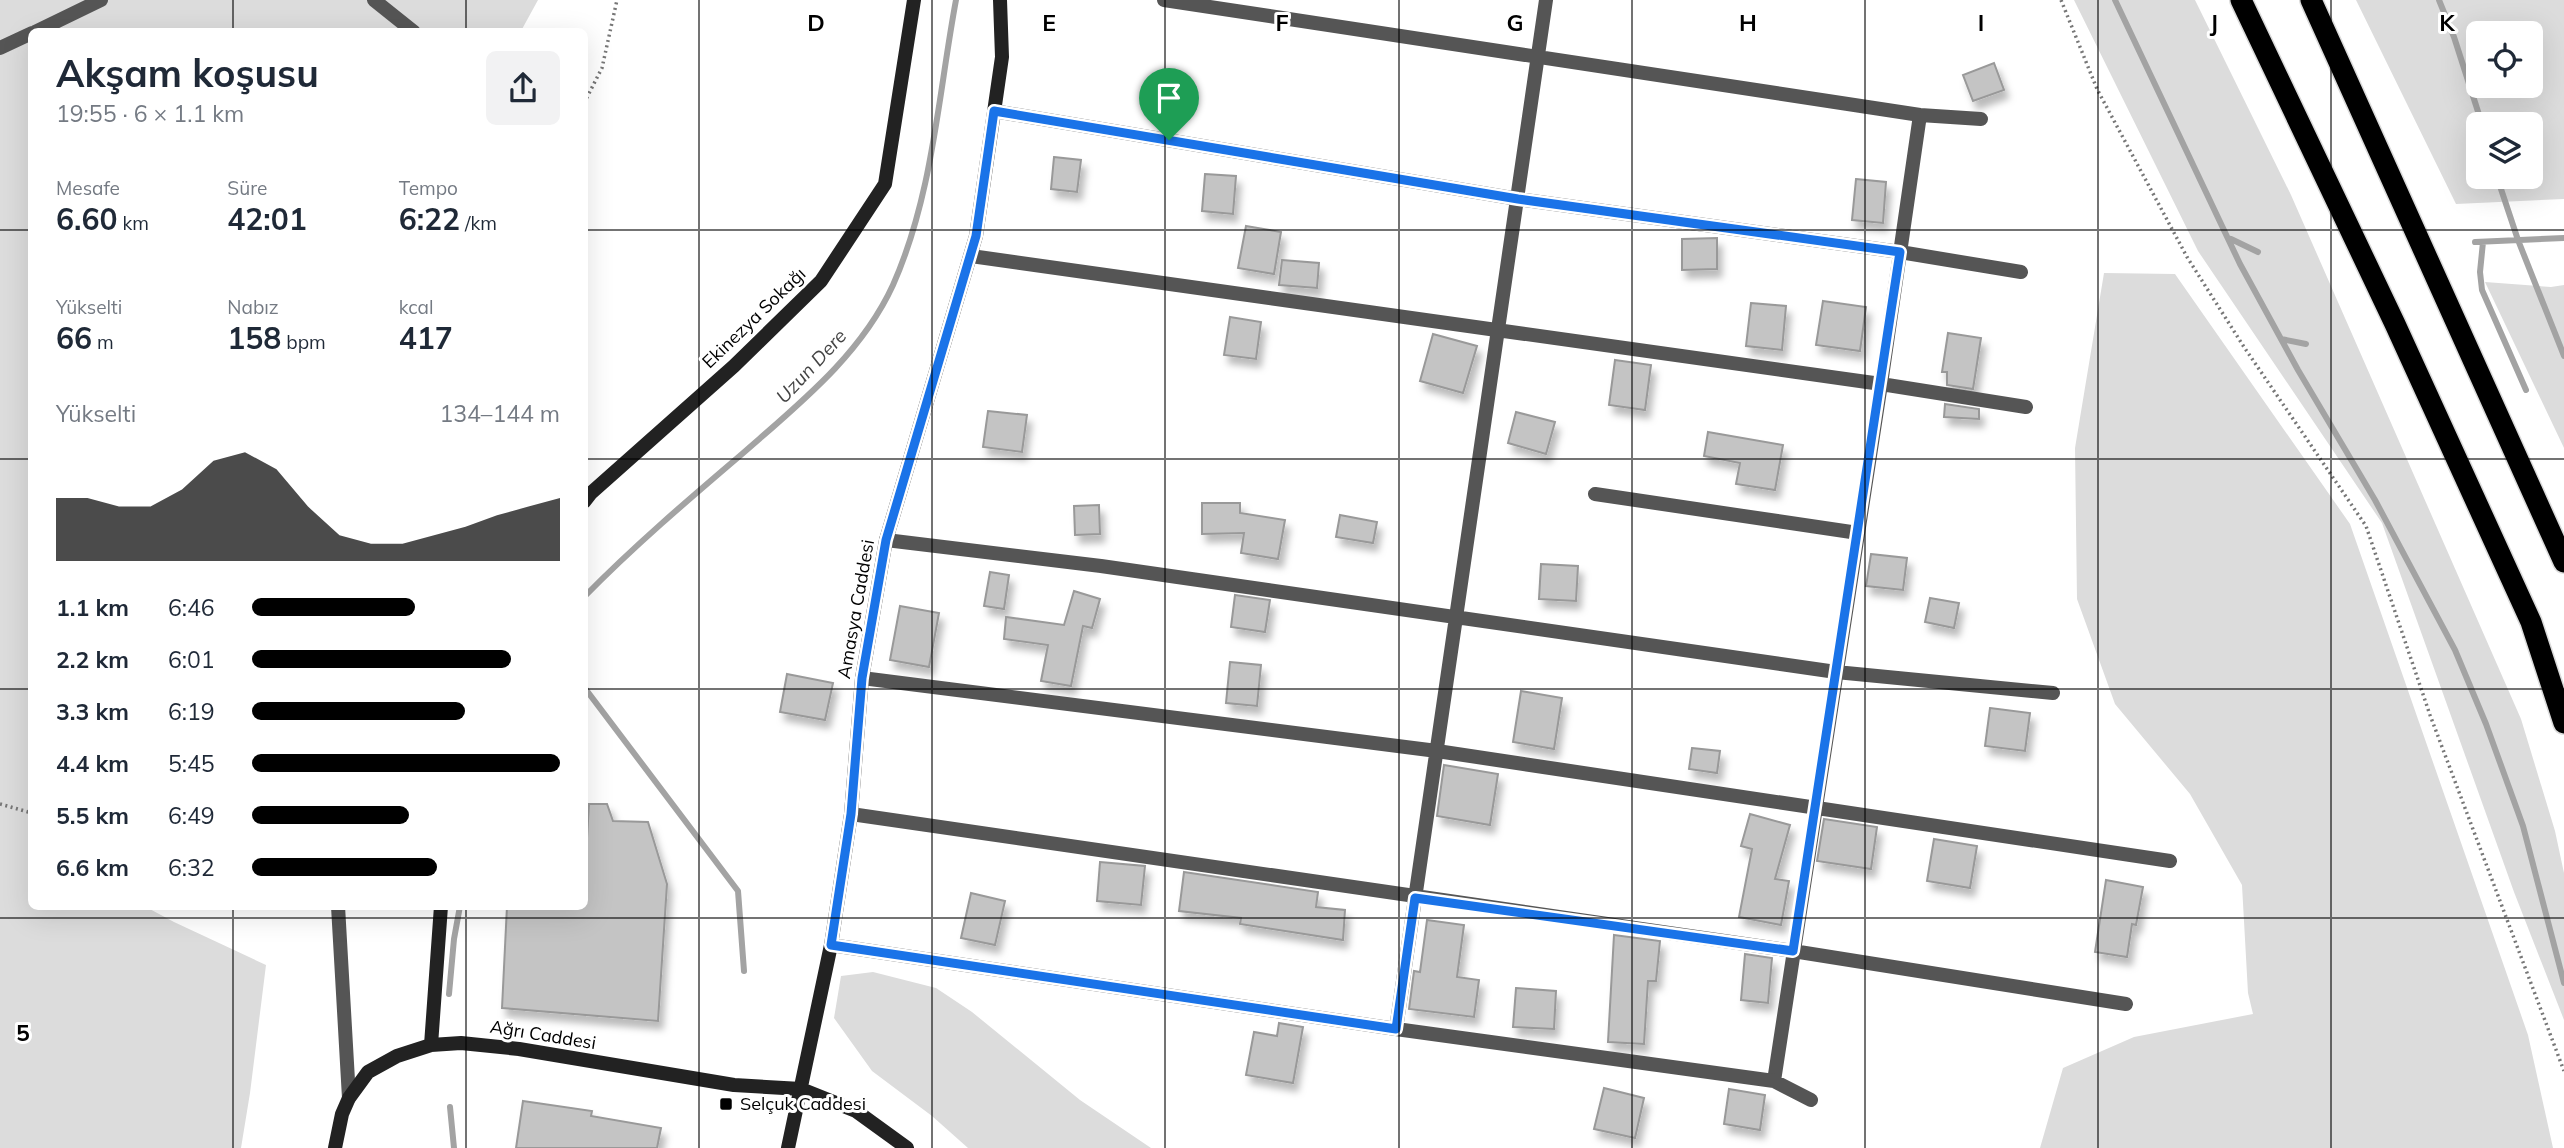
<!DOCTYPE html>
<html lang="tr">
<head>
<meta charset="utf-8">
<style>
  :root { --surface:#fff; --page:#f2f2f3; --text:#1f2937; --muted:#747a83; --accent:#000 }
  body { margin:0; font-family:Mulish,sans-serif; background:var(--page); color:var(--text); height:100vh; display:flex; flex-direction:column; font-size:26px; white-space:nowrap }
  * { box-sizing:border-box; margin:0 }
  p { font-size:23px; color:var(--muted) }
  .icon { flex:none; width:38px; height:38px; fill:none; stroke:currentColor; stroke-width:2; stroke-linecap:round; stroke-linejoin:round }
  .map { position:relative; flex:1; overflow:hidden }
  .panel { position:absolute; left:28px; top:28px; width:560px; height:882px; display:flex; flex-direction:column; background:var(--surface); border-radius:10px; box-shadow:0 7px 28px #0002 }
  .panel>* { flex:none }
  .buttons { position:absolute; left:2466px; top:21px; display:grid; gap:14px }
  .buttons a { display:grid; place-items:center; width:77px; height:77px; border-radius:10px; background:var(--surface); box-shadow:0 7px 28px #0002; font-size:35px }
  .pin { position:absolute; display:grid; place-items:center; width:60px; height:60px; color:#fff; margin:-72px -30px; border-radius:50% 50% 50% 0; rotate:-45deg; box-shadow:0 0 7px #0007 }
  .pin .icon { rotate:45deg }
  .round { display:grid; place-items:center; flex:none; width:74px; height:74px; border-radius:10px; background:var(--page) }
  .head { display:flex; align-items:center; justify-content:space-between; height:119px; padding:0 28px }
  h1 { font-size:38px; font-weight:700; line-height:52px }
  .stats { display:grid; grid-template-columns:repeat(3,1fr); gap:10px; height:119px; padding:7px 28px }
  .stats div { display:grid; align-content:center }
  .stats b { font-size:30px; font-weight:700 }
  .stats small { font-size:19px; font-weight:400 }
  .stats p { font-size:19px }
  .chart { height:196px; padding:14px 28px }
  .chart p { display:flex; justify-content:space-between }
  .chart svg { width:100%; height:126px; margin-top:7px; fill:var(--accent); opacity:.7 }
  ul { padding:0 28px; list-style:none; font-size:23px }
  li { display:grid; grid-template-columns:112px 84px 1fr; align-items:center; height:52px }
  li i { height:18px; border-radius:9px; background:var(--accent) }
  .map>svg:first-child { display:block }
</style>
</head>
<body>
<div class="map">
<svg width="2564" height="1148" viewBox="0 0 2564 1148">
  <defs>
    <filter id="shadow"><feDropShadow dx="4.5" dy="8" stdDeviation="3.5" flood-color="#0004"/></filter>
  </defs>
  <rect width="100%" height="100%" fill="#fff"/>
  <path fill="#dcdcdc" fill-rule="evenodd" d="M0,0h538l-17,31 -489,1v874l114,1 28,15 92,43 -16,128 -9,55h-241z
    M2074,0h121l96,195 230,524 34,112 9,42v147l-50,-128 -132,-369 -184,-272z
    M2356,0h208v199l-108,5zM2478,33h52v53h-52zM2530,124v53h-52v-53z
    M2104,273l71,1 175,250 178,511 25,113h-513l23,-80 71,-31 119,-23 -5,-21 -6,-108 -52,-91 -75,-90 -38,-105 -2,-151z
    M2485,282l66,5 13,-2v163z
    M873,972l63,16 36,24 108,88 71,48h-183l-36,-32 -60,-45 -38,-53 7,-42z"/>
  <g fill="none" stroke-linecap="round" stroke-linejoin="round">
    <path stroke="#a3a3a3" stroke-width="6" d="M2115,0l125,264 58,106 77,130 80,150 31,74 37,102 41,157
      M2439,0l15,37 28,87
      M2497,177l21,63 46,116
      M2231,239l27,13
      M2475,242l89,-4
      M2483,242l-3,30 2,18 44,100
      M2281,339l25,5
      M584,597c50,-51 104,-97 158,-143 57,-50 119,-99 151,-169 40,-90 45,-189 63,-285
      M584,687l154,204 6,80
      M449,994l5,-55 6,-33
      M450,1107l4,41"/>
  </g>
  <path fill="#c4c4c4" stroke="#999" stroke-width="2" filter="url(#shadow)" d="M1994,63l10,27 -31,11 -10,-26z
    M1054,157l27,3 -4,32 -26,-3z
    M1205,174l31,2 -3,38 -31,-3z
    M1856,179l30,3 -3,41 -31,-3z
    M1246,226l35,6 -7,42 -36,-6z
    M1717,238v31l-35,1v-31z
    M1282,260l37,3 -2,25 -38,-3z
    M1823,301l43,6 -6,44 -44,-6z
    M1751,303l35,3 -4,44 -36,-4z
    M1230,317l31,5 -5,37 -32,-4z
    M1948,333l33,5 -8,51 -26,-4v-13h-5z
    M1433,334l44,12 -14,47 -43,-12z
    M1615,360l36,5 -6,45 -36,-5z
    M1945,404l34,5v10l-35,-2z
    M988,411l39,4 -5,37 -39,-5z
    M1516,412l39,10 -9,32 -38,-11z
    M1708,432l75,13 -8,45 -39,-6 4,-21 -36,-7z
    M1202,503h38v10l45,7 -7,39 -37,-6 3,-20 -42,1z
    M1099,505l1,29 -25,1 -1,-29z
    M1340,515l37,7 -4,21 -37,-6z
    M1871,554l36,4 -4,32 -37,-4z
    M1541,564l37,2 -2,35 -37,-2z
    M990,572l19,3 -5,34 -20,-3z
    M1074,591l26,8 -8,29 -9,-2 -12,60 -30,-5 7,-36 -44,-6 2,-22 58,8z
    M1235,595l35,5 -5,32 -34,-5z
    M1930,598l29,5 -5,25 -29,-6z
    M900,606l39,7 -10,54 -39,-7z
    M1230,662l31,3 -4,41 -31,-3z
    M787,674l46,9 -8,37 -45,-8z
    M1521,691l41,7 -8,51 -41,-7z
    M1990,708l40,5 -5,38 -40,-5z
    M1692,748l28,3 -3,22 -28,-4z
    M1444,765l54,9 -8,51 -53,-9z
    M589,804h18l6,17 35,1 19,62 -9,137 -156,-13 5,-102h77v-68h3z
    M1750,814l40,11 -15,54 14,2 -8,44 -42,-8 13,-68 -11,-3z
    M1824,819l53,8 -6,42 -54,-8z
    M1934,839l43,7 -7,42 -43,-7z
    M1100,862l45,4 -4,39 -44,-4z
    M1184,872l134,20 -2,15 29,3 -2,30 -103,-16 1,-6 -62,-7z
    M2106,880l37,7 -7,38 -4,-1 -5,33 -32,-5z
    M971,893l34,8 -10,44 -34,-7z
    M1427,920l37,5 -7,52 22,3 -5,37 -65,-8 5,-38 6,1z
    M1614,935l46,6 -4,40h-8l-4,63 -36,-2z
    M1745,954l27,4 -4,45 -27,-3z
    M1516,988l40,3 -2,38 -41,-2z
    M1279,1023l24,4 -10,56 -47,-8 8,-43 23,4z
    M1604,1088l40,10 -9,40 -41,-9z
    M1729,1089l36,6 -5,35 -36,-6z
    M523,1101l69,10 -1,5 70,12 -4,20h-141z"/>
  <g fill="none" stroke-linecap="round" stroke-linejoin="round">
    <g stroke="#dbdbdb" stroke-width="24">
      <path id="highway" d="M2241,0l154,324 136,298 33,101
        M2311,0l253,562"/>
    </g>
    <path stroke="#777" stroke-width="3.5" stroke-dasharray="2 3.5" stroke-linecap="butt" d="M2061,0l36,89 90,168 57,90 122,179 64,189 134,356
      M584,103l18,-35 15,-68
      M0,804l32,9"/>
    <path stroke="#555" stroke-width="14" d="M374,0l40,32
      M1164,0l756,115 61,4
      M35,32l66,-32
      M0,48l32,-15
      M994,111l524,88 382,53 121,20
      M971,256l910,128 145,23
      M1595,494l263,39
      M886,540l215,26 735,106 217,21
      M862,678l575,73 733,110
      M851,814l942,137 333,53
      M338,906l11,192
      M831,945l565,84 378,52 37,19
      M1396,1029l150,-1029
      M1774,1081l107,-697 39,-269"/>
    <path stroke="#222" stroke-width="14" d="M584,502l7,-9 143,-127 87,-85 64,-97 29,-184
      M431,1045l10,-139
      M335,1148l7,-34 7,-16 19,-26 29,-16 34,-11 30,-2 58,6 215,36 67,4 55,22 51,37
      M788,1148l43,-203 20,-131 11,-136 24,-138 90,-304 26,-179 -2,-57"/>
    <use href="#highway" stroke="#000" stroke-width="21"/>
  </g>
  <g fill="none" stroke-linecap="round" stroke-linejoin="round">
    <g stroke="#fff" stroke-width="14">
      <path id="route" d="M994,111l524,88 382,53 -107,699 -378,-53 -19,131 -565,-84 20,-131 11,-136 24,-138 90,-304z"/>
    </g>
    <use href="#route" stroke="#1a73e8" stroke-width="9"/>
  </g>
  <path fill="none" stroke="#000" stroke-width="2" stroke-opacity="0.55" d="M233,0v32M466,0v32M699,0v1148M932,0v1148M1165,0v1148M1399,0v1148M1632,0v1148M1865,0v1148M2098,0v1148M2331,0v1148M0,230h32M584,230h1980M0,459h32M584,459h1980M0,689h32M584,689h1980M233,906v242M466,906v242M0,918h2564"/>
  <rect fill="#000" stroke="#fff" stroke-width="2.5" x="719" y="1097" width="14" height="14" rx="3.5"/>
  <g text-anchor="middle" stroke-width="6" stroke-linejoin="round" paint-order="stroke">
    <g font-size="18" fill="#000" stroke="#fff">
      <text transform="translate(754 318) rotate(-44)" y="6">Ekinezya Sokağı</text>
      <text transform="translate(856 609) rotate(-80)" y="6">Amasya Caddesi</text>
      <text transform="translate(543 1035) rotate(9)" y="6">Ağrı Caddesi</text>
    </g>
    <g font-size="18" fill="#000" stroke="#fff" text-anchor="start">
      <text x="740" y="1110">Selçuk Caddesi</text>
    </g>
    <g font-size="19" font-style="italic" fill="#444" stroke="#fff">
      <text transform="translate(811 366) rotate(-47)" y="7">Uzun Dere</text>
    </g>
  </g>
  <g font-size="23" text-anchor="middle" font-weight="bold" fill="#000" stroke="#fff" stroke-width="6" stroke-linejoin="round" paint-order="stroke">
    <text x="816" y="31">D</text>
    <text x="1049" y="31">E</text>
    <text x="1282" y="31">F</text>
    <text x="1515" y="31">G</text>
    <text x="1748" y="31">H</text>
    <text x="1981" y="31">I</text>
    <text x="2214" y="31">J</text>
    <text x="2447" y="31">K</text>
    <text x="23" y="1041">5</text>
  </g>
</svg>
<div class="buttons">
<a><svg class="icon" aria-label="locate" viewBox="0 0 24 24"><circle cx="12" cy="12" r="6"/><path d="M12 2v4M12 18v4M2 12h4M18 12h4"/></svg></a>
<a><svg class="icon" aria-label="layers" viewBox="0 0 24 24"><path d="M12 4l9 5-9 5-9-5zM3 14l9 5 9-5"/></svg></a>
</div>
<div class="pin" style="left:1169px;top:140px;background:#1e9e55"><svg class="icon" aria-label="arrive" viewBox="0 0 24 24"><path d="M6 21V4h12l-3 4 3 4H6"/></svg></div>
<section class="panel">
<div class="head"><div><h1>Akşam koşusu</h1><p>19:55 · 6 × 1.1 km</p></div><a class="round"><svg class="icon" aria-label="share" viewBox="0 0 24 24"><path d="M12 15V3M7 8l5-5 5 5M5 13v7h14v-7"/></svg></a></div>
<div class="stats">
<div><p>Mesafe</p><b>6.60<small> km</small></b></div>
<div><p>Süre</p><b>42:01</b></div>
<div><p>Tempo</p><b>6:22<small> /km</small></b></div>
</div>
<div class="stats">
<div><p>Yükselti</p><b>66<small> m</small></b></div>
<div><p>Nabız</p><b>158<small> bpm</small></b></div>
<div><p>kcal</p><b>417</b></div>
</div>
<div class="chart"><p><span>Yükselti</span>134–144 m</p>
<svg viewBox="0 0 160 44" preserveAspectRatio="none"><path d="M0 44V22L10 22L20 25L30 25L40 19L50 9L60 6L70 12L80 25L90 35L100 38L110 38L120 35L130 32L140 28L150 25L160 22V44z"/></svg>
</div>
<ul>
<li><b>1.1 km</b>6:46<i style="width:53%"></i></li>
<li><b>2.2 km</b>6:01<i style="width:84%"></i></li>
<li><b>3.3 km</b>6:19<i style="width:69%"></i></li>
<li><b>4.4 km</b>5:45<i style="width:100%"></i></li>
<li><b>5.5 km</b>6:49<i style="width:51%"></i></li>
<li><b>6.6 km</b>6:32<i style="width:60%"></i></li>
</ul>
</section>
</div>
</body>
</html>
